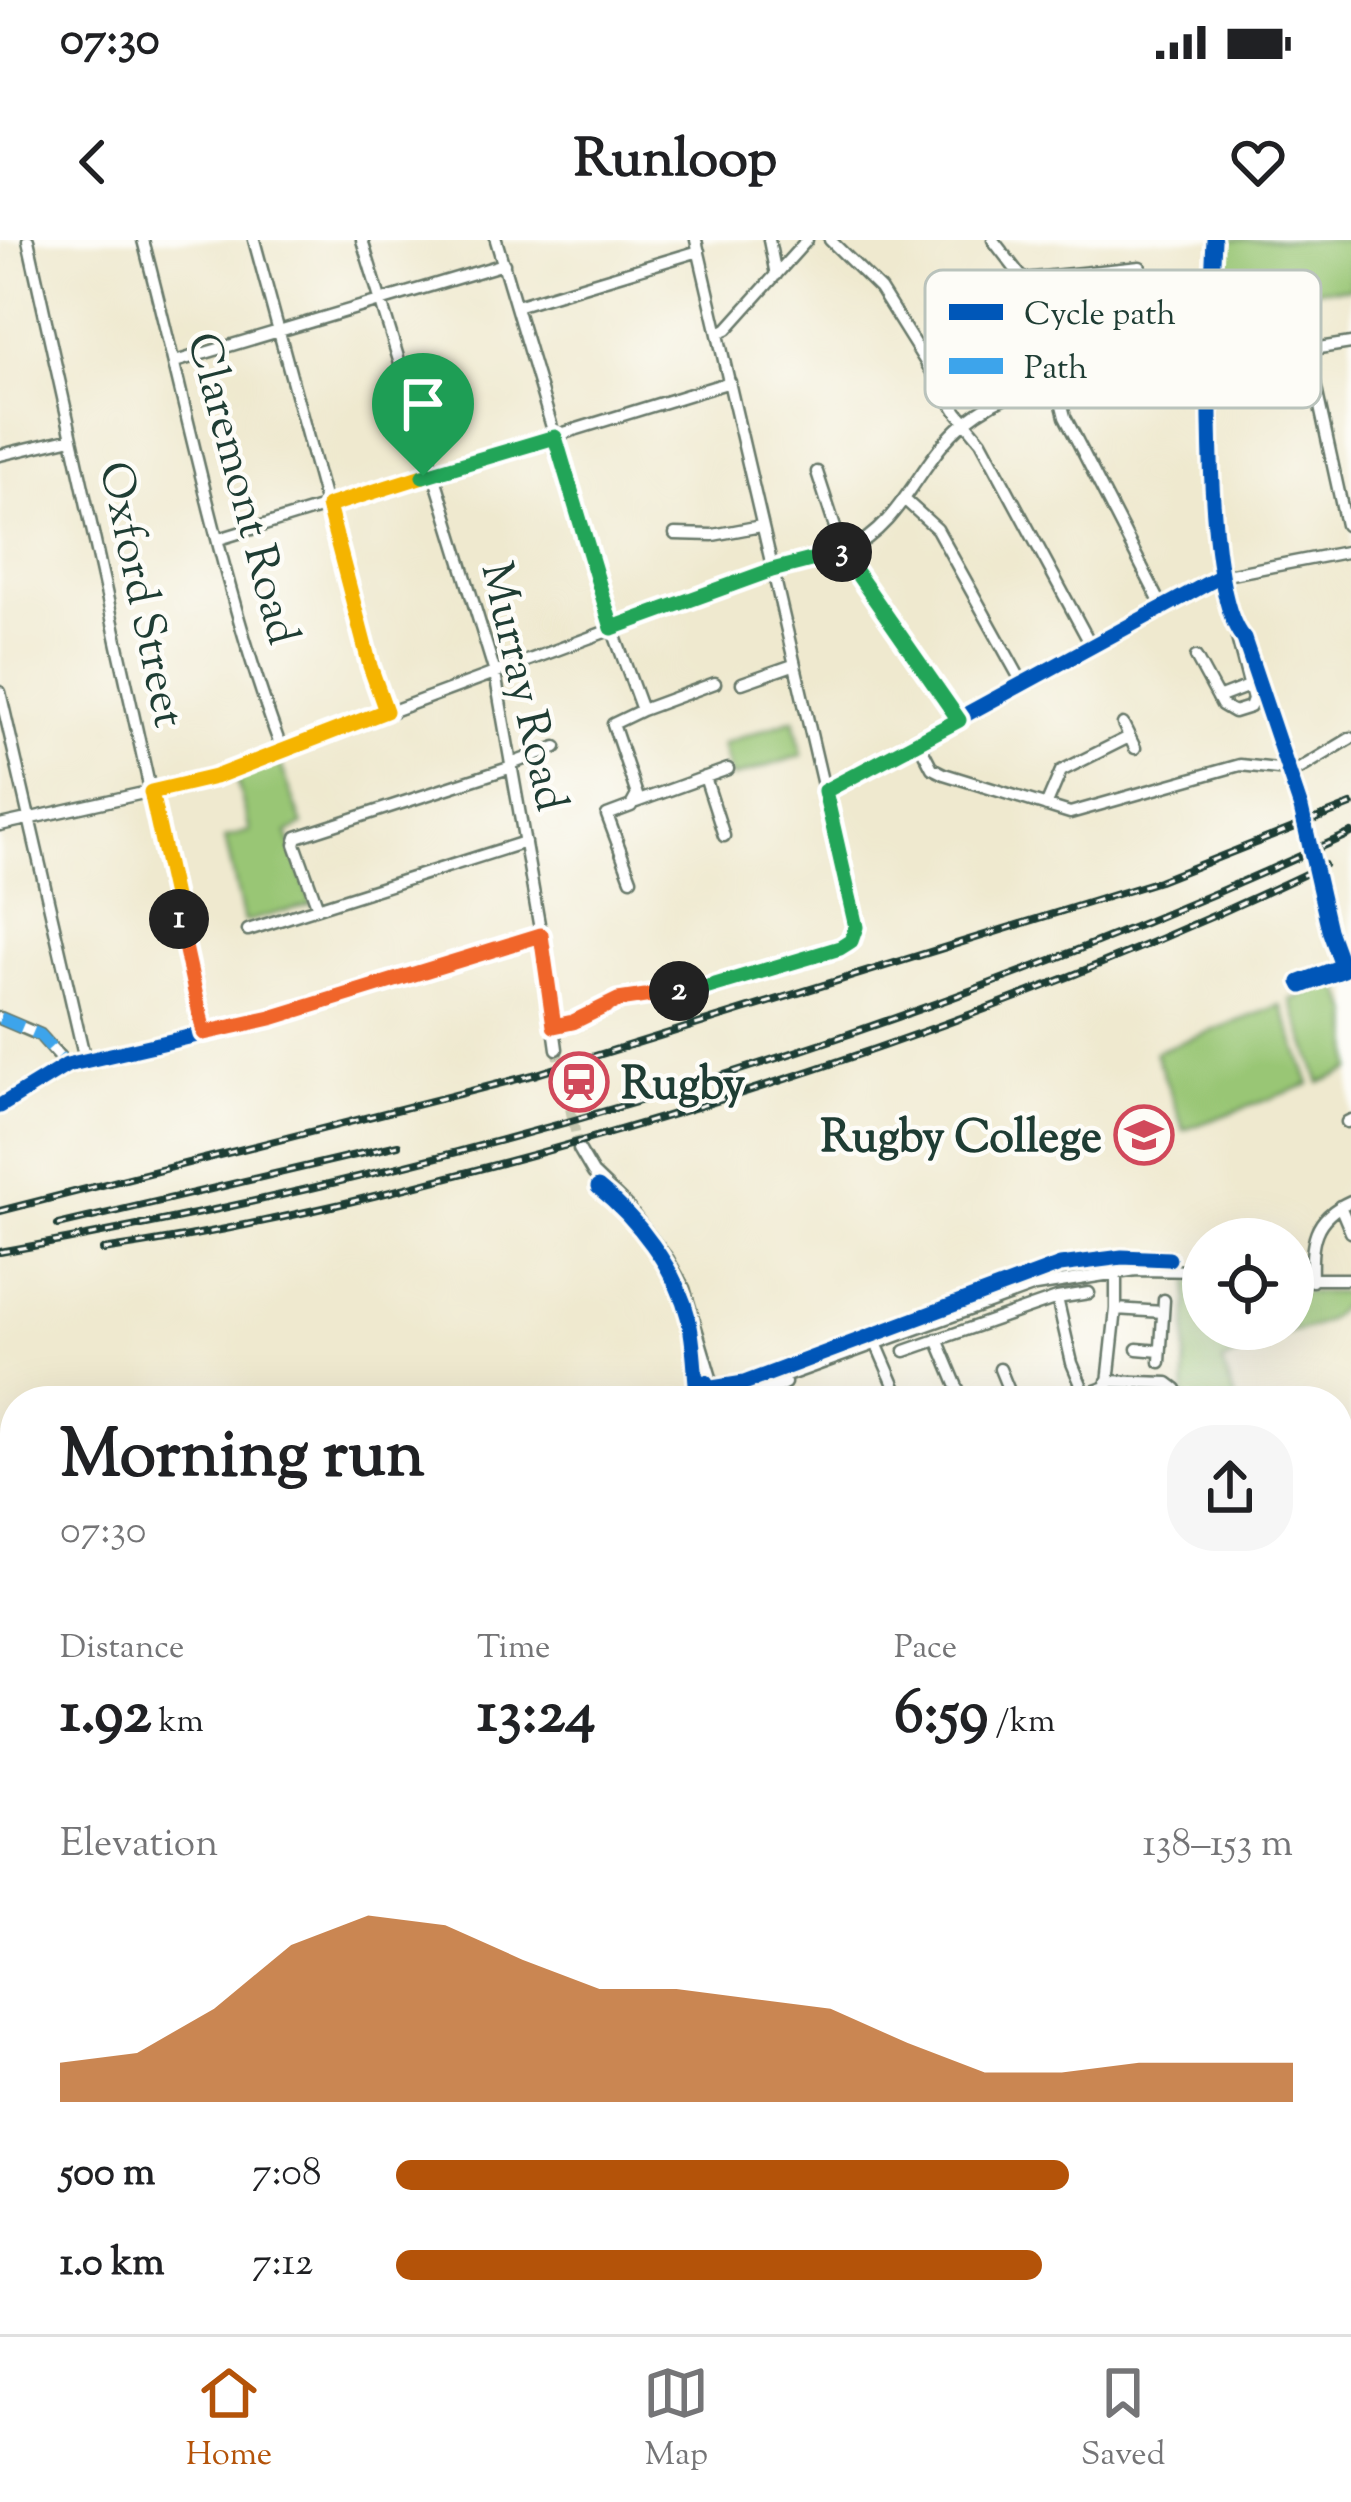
<!DOCTYPE html>
<html lang="en">
<head>
<meta charset="utf-8">
<style>
  :root { --surface:#fff; --page:#f6f6f6; --text:#202124; --muted:#757577; --line:#e0e0e0; --accent:#b45309 }
  body { margin:0; font-family:"Sorts Mill Goudy",serif; background:var(--page); color:var(--text); height:100vh; display:flex; flex-direction:column; font-size:45px; white-space:nowrap }
  * { box-sizing:border-box; margin:0 }
  p { font-size:39px; color:var(--muted) }
  .icon { flex:none; width:66px; height:66px; fill:none; stroke:currentColor; stroke-width:2; stroke-linecap:round; stroke-linejoin:round }
  .map { position:relative; flex:1; overflow:hidden }
  .side { position:absolute; left:0px; top:1146px; width:1353px; height:948px; display:flex; flex-direction:column; background:var(--surface); border-radius:48px 48px 0 0; box-shadow:0 12px 48px #0002 }
  .side>* { flex:none }
  .fabs { position:absolute; left:1182px; top:978px; display:grid; gap:24px }
  .fabs a { display:grid; place-items:center; width:132px; height:132px; border-radius:50%; background:var(--surface); box-shadow:0 12px 48px #0002; font-size:60px }
  .pin { position:absolute; display:grid; place-items:center; width:102px; height:102px; color:#fff; margin:-123px -51px; border-radius:50% 50% 50% 0; rotate:-45deg; box-shadow:0 0 12px #0007 }
  .pin .icon { rotate:45deg }
  .km { position:absolute; width:60px; height:60px; margin:-30px; border-radius:50%; background:#222; color:#fff; font-size:33px; line-height:60px; text-align:center }
  .round { display:grid; place-items:center; flex:none; width:126px; height:126px; border-radius:48px; background:var(--page) }
  .summary { display:flex; align-items:center; justify-content:space-between; height:204px; padding:0 60px }
  h1 { font-size:66px; font-weight:800; line-height:90px }
  .figures { display:grid; grid-template-columns:repeat(3,1fr); gap:18px; height:204px; padding:12px 60px }
  .figures div { display:grid; align-content:center }
  .figures b { font-size:60px; font-weight:800 }
  .figures small { font-size:33px; font-weight:400 }
  .figures p { font-size:33px }
  .chart { height:336px; padding:24px 60px }
  .chart p { display:flex; justify-content:space-between }
  .chart svg { width:100%; height:216px; margin-top:12px; fill:var(--accent); opacity:.7 }
  ul { padding:0 60px; list-style:none; font-size:39px }
  li { display:grid; grid-template-columns:192px 144px 1fr; align-items:center; height:90px }
  li i { height:30px; border-radius:15px; background:var(--accent) }
  .status { display:flex; justify-content:space-between; align-items:center; height:84px; padding:0 60px; background:var(--surface); direction:ltr }
  .status svg { height:33px; fill:currentColor }
  header { display:flex; justify-content:space-between; align-items:center; height:156px; padding:0 60px; background:var(--surface); font-size:54px; font-weight:800 }
  .dock { display:flex; justify-content:space-around; align-items:center; height:168px; border-top:3px solid var(--line); background:var(--surface); font-size:33px; color:var(--muted) }
  .dock a { display:grid; justify-items:center; gap:6px }
  .dock .selected { color:var(--accent) }
  .map>svg:first-child { display:block }
</style>
</head>
<body>
<div class="status"><b>07:30</b><svg viewBox="0 0 49 12"><path d="M0 12V9h3v3zM5 12V6h3v6zM10 12V3h3v9zM15 12V0h3v12zM26 1h20v11H26zM47 4h2v5h-2z"/></svg></div>
<header><svg class="icon" aria-label="back" viewBox="0 0 24 24"><path d="M15 5l-7 7 7 7"/></svg>Runloop<svg class="icon" aria-label="heart" viewBox="0 0 24 24"><path d="M12 20l-8-8c-3-5 5-10 8-4 3-6 11-1 8 4z"/></svg></header>
<div class="map">
<svg width="1351" height="2094" viewBox="0 0 1351 2094">
  <rect width="100%" height="100%" fill="#fdfcf7"/>
  <filter id="ink" filterUnits="userSpaceOnUse"><feTurbulence type="fractalNoise" baseFrequency=".00833" numOctaves="2"/><feDisplacementMap in="SourceGraphic" scale="24" xChannelSelector="R" yChannelSelector="G"/><feConvolveMatrix kernelMatrix="1 2 1 2 8 2 1 2 1" color-interpolation-filters="sRGB"/></filter>
  <filter id="wash" filterUnits="userSpaceOnUse"><feTurbulence type="fractalNoise" baseFrequency=".004" numOctaves="4" result="noise"/><feDisplacementMap in="SourceGraphic" scale="48" xChannelSelector="R" yChannelSelector="G"/><feGaussianBlur stdDeviation="2.7" result="paint"/><feColorMatrix in="noise" values="0 0 0 0 0 0 0 0 0 0 0 0 0 0 0 0 0 1.4 0 .05"/><feComposite in="paint" operator="in"/></filter>
  <g filter="url(#wash)">
    <rect width="100%" height="100%" fill="#efe9cf"/>
    <path fill="#99c674" stroke="#5c8254" stroke-width="3" d="M1228,0h123v48l-56,2 -17,-15 -19,4 -36,20z
      M794,479l8,36 -71,23 -9,-34z
      M279,520l24,65 -16,8 25,71 -68,18 -19,-84 25,-7 -14,-54z
      M1337,741l14,33v56l-31,13 -29,-83z
      M1281,765l29,79 -126,46 -29,-78z
      M1189,1042l14,1v46h90v-37l58,1c-27,41 -44,32 -83,48 -16,6 -31,14 -46,22l14,38h-52z
      M1346,1576l5,10v36l-13,5v-48z
      M1338,1968l13,1v121l-24,-11h11z
      M82,2079l26,4 11,-4h97l8,15h-160z
      M331,2079h320l-19,15h-298z"/>
    <path fill="#7aab66" stroke="#4c744d" stroke-width="3" d="M0,1788l15,4v41l-15,-6z
      M216,2079h115l3,15h-110z"/>
    <g fill="none" stroke-linecap="round" stroke-linejoin="round">
      <path stroke="#7babe6" stroke-width="16" d="M82,2079l27,4 10,-4
        M64,2094l18,-15"/>
    </g>
  </g>
  <g filter="url(#ink)">
    <g fill="none" stroke-linecap="round" stroke-linejoin="round">
      <path stroke="#c5c7b0" stroke-width="10" stroke-dasharray="10 5" stroke-linecap="butt" d="M557,809l22,100"/>
      <g stroke="#68796a" stroke-width="15">
        <path id="minor" d="M28,0l176,793
          M143,0c45,170 78,348 140,513
          M254,0l116,426 16,45
          M362,0l133,433 46,262 16,114
          M496,0l116,388 30,82 -29,14 24,71 -6,11 -24,9 24,64
          M769,0l7,35
          M830,0l50,49 77,123 24,29 111,206
          M993,0l30,39 16,34 26,104 98,191
          M1023,39l117,-12
          M516,66l183,-55
          M718,93l9,-4 80,-89
          M1308,112l38,173
          M175,122l329,-98
          M1210,125l141,-22
          M0,215l72,-17
          M817,232l26,80 116,168
          M905,260l32,29 86,155
          M675,294l38,1 48,-9
          M219,299l511,-157
          M1196,417l26,48 12,7 16,-5 3,-8 -32,-123 -5,-42 -6,-169 4,-125
          M742,443l51,-18
          M0,452l85,368
          M1218,458l31,-12
          M642,470l73,-27
          M1123,484l12,24
          M919,503l13,25 12,6 126,39 170,-48 56,6 55,-33
          M511,524l45,-17
          M705,537l19,59
          M825,551l396,-215 130,-25
          M636,562l92,-33
          M1046,566l15,-35 68,-34
          M0,585l215,-48 551,-205c26,-8 55,-10 80,-21 57,-26 73,-91 118,-128 68,-56 164,-55 246,-62
          M318,668l-23,-64 2,-7 215,-70
          M248,690l277,-88
          M0,778l40,17 27,30
          M554,786l19,-4 45,-22 32,-7 55,-5 135,-40 11,-7 5,-14 -160,-687
          M0,866l67,-41 204,-47 270,-83
          M1347,882l4,-2
          M579,909l14,24 34,33 41,53 16,29 30,100 -1,13
          M1340,966l11,26
          M1293,1039h58
          M1312,1041c-1,-38 0,-63 39,-80
          M1057,1058l32,-5
          M1116,1069l47,3
          M937,1099l26,62
          M876,1103l25,58
          M1137,1109l23,2
          M905,1111l152,-53 15,65 13,31
          M1160,1122l4,-62
          M1000,1129l9,22
          M1107,1141l61,2 8,6 2,12
          M703,1161l4,-31
          M717,1161l318,-115 101,-16 67,1
          M750,1161l35,-18
          M985,1161l24,-10 5,10
          M1067,1161l39,-14
          M1106,1161l10,-92v-37
          M1338,1571l13,-5
          M0,1577l15,-4
          M1338,1767l13,-5
          M1338,2049l13,4
          M823,2079l3,15
          M1315,2079l31,15
          M657,2094l21,-15
          M1022,2094l1,-15
          M1118,2094c18,-16 55,-7 77,0"/>
      </g>
      <use href="#minor" stroke="#fff" stroke-width="10"/>
      <g stroke="#1f3d34" stroke-width="8">
        <path id="rail" d="M0,971l537,-137 622,-193 192,-76
          M58,985l340,-80
          M103,1010c148,-21 292,-58 436,-97 269,-74 533,-167 785,-288
          M0,1012c467,-83 920,-220 1351,-419"/>
      </g>
      <use href="#rail" stroke="#fdfcf7" stroke-width="3" stroke-dasharray="9" stroke-linecap="butt"/>
      <path stroke="#3da4eb" stroke-width="12" stroke-dasharray="24 12" stroke-linecap="butt" d="M0,778l40,17 27,30"/>
      <g stroke="#fdfcf7" stroke-width="22">
        <path id="cycleway" d="M1214,0c-4,73 -15,351 30,399l57,169 28,122 13,36 -42,16 2,4 42,-16
          M554,786l19,-4 45,-22 32,-7 55,-5 142,-43 9,-18 -31,-136 396,-215
          M0,866l67,-41 204,-47 270,-83 11,81
          M598,947c38,30 78,82 90,130 7,27 6,57 10,84
          M697,1143l9,-1v7l38,-6 316,-118 62,-8 47,2"/>
      </g>
      <use href="#cycleway" stroke="#0057b8" stroke-width="15"/>
    </g>
  </g>
  <g fill="none" stroke-linecap="round" stroke-linejoin="round" filter="url(#ink)">
    <g stroke="#fff" stroke-width="24">
      <path id="split-1" d="M179,679l-28,-127 64,-15 171,-66 -16,-45 -42,-160 95,-30"/>
    </g>
    <g stroke="#fff" stroke-width="24">
      <path id="split-2" d="M179,679l25,114 67,-15 270,-83 13,91 19,-4 45,-22 61,-9"/>
    </g>
    <g stroke="#fff" stroke-width="24">
      <path id="split-3" d="M679,751l26,-3 135,-40 11,-7 5,-14 -31,-136 134,-71 -117,-168"/>
    </g>
    <g stroke="#fff" stroke-width="24">
      <path id="split-4" d="M423,236l132,-39 57,191 160,-58 70,-18"/>
    </g>
    <use href="#split-1" stroke="#f5b400" stroke-width="15"/>
    <use href="#split-2" stroke="#f0652b" stroke-width="15"/>
    <use href="#split-3" stroke="#22a559" stroke-width="15"/>
    <use href="#split-4" stroke="#22a559" stroke-width="15"/>
  </g>
  <defs>
    <g id="station-ring" transform="scale(3)"><circle r="9.5" fill="#fdfcf7" stroke="#d1495b" stroke-width="1.5"/><path d="M-3-6H3Q5-6 5-4V2Q5 4 3 4L4.5 6H3L1.5 4h-3L-3 6H-4.5L-3 4Q-5 4-5 2V-4Q-5-6-3-6ZM-3.5-4v3h7v-3ZM-3.5 1v1.5H-2V1ZM2 1v1.5H3.5V1Z" fill="#d1495b"/></g>
    <g id="university-ring" transform="scale(3)"><circle r="9.5" fill="#fdfcf7" stroke="#d1495b" stroke-width="1.5"/><path d="M0-5L7-2L0 1L-7-2ZM-4 1L0 2.5L4 1V4Q0 6-4 4Z" fill="#d1495b"/></g>
  </defs>
  <g fill-rule="evenodd">
    <use href="#station-ring" x="579" y="842"/>
    <use href="#university-ring" x="1144" y="895"/>
  </g>
  <g text-anchor="middle" stroke-width="9" stroke-linejoin="round" paint-order="stroke">
    <g font-size="45" fill="#1f3d34" stroke="#fdfcf7">
      <text transform="translate(245 248) rotate(75)" y="16">Claremont Road</text>
      <text transform="translate(144 354) rotate(78)" y="16">Oxford Street</text>
      <text transform="translate(526 446) rotate(77)" y="16">Murray Road</text>
    </g>
    <g font-size="45" font-weight="bold" fill="#1f3d34" stroke="#fdfcf7" text-anchor="start">
      <text x="621" y="858">Rugby</text>
      <text x="1102" y="911" text-anchor="end">Rugby College</text>
    </g>
  </g>
  <rect x="925" y="30" width="396" height="138" rx="18" fill="#fdfcf7" stroke="#bac3bc" stroke-width="3"/>
  <rect x="949" y="64" width="54" height="16" fill="#0057b8"/>
  <rect x="949" y="118" width="54" height="16" fill="#3da4eb"/>
  <g font-size="33" fill="#1f3d34">
    <text x="1024" y="84">Cycle path</text>
    <text x="1024" y="138">Path</text>
  </g>
</svg>
<div class="fabs">
<a><svg class="icon" aria-label="locate" viewBox="0 0 24 24"><circle cx="12" cy="12" r="6"/><path d="M12 2v4M12 18v4M2 12h4M18 12h4"/></svg></a>
</div>
<div class="pin" style="left:423px;top:236px;background:#1e9e55"><svg class="icon" aria-label="arrive" viewBox="0 0 24 24"><path d="M6 21V4h12l-3 4 3 4H6"/></svg></div>
<b class="km" style="left:179px;top:679px">1</b>
<b class="km" style="left:679px;top:751px">2</b>
<b class="km" style="left:842px;top:312px">3</b>
<section class="side">
<div class="summary"><div><h1>Morning run</h1><p>07:30</p></div><a class="round"><svg class="icon" aria-label="share" viewBox="0 0 24 24"><path d="M12 15V3M7 8l5-5 5 5M5 13v7h14v-7"/></svg></a></div>
<div class="figures">
<div><p>Distance</p><b>1.92<small> km</small></b></div>
<div><p>Time</p><b>13:24</b></div>
<div><p>Pace</p><b>6:59<small> /km</small></b></div>
</div>
<div class="chart"><p><span>Elevation</span>138–153 m</p>
<svg viewBox="0 0 160 44" preserveAspectRatio="none"><path d="M0 44V36L10 34L20 25L30 12L40 6L50 8L60 15L70 21L80 21L90 23L100 25L110 32L120 38L130 38L140 36L150 36L160 36V44z"/></svg>
</div>
<ul>
<li><b>500 m</b>7:08<i style="width:75%"></i></li>
<li><b>1.0 km</b>7:12<i style="width:72%"></i></li>
</ul>
</section>
</div>
<nav class="dock">
<a class="selected"><svg class="icon" aria-label="home" viewBox="0 0 24 24"><path d="M3 11l9-7 9 7M6 9v11h12V9"/></svg>Home</a>
<a><svg class="icon" aria-label="map" viewBox="0 0 24 24"><path d="M3 6l6-2 6 2 6-2v14l-6 2-6-2-6 2zM9 4v14M15 6v14"/></svg>Map</a>
<a><svg class="icon" aria-label="saved" viewBox="0 0 24 24"><path d="M7 4h10v16l-5-4-5 4z"/></svg>Saved</a>
</nav>
</body>
</html>
